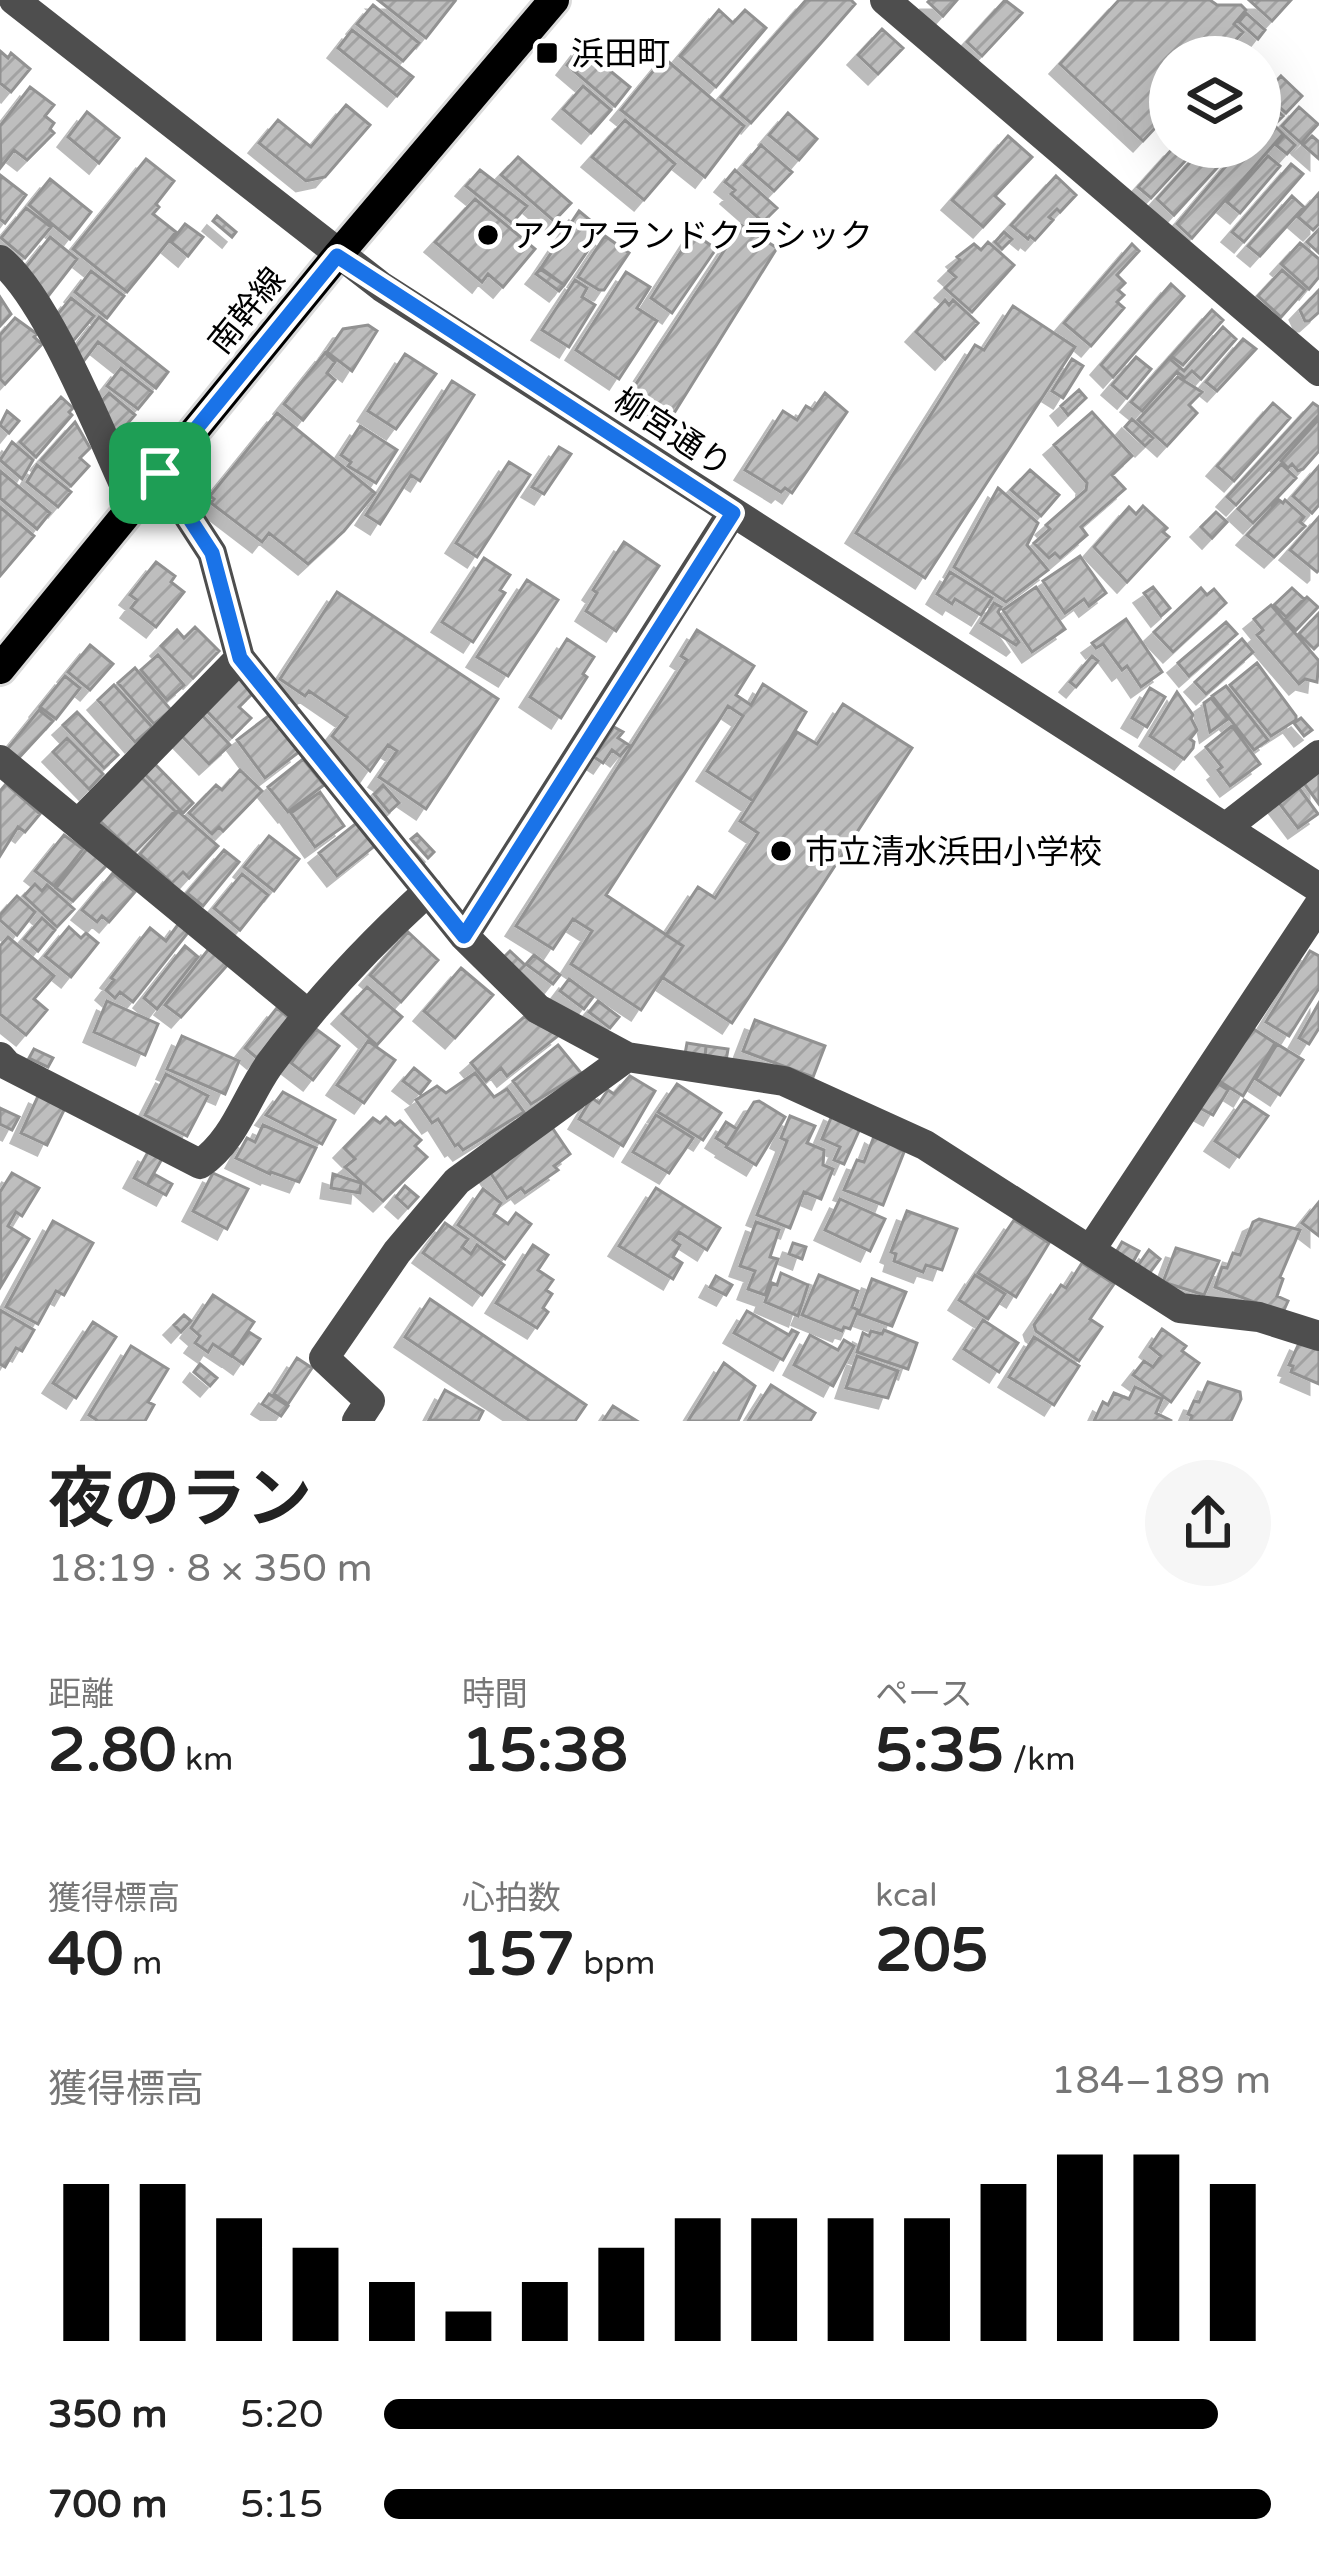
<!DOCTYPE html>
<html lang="ja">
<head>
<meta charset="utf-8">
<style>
  :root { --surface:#fff; --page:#f6f6f6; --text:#222; --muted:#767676; --accent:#000 }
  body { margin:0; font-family:"Varela Round","Noto Sans JP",sans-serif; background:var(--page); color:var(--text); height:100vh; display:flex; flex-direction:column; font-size:45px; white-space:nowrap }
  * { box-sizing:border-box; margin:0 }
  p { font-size:39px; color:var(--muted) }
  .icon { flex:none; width:66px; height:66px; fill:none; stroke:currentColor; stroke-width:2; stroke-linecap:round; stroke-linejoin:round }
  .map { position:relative; height:1421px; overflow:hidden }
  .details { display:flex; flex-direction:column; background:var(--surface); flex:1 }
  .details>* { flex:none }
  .tools { position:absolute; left:1149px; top:36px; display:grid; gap:24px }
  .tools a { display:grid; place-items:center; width:132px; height:132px; border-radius:50%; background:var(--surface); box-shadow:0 12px 48px #0002; font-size:60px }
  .pin { position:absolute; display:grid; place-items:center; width:102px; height:102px; color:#fff; margin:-51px; border-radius:24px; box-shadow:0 6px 18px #0006 }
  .round { display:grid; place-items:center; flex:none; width:126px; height:126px; border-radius:63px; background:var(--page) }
  .summary { display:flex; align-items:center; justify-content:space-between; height:204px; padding:0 48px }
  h1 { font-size:66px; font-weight:700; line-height:90px }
  .figures { display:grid; grid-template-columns:repeat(3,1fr); gap:18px; height:204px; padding:12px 48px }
  .figures div { display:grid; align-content:center }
  .figures b { font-size:60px; font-weight:700 }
  .figures small { font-size:33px; font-weight:400 }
  .figures p { font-size:33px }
  .chart { height:336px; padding:24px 48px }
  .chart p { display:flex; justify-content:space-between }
  .chart svg { width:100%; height:216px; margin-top:12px; stroke:var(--accent); stroke-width:6 }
  ul { padding:0 48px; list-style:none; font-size:39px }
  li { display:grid; grid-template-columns:192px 144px 1fr; align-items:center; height:90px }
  li i { height:30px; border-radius:15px; background:var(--accent) }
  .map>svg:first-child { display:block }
</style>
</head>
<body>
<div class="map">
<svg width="1319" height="1421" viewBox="0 0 1319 1421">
  <defs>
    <pattern id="building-hatch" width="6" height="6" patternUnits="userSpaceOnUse" patternTransform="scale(3)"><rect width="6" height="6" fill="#bebebe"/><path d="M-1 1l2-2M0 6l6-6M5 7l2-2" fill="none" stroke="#a2a2a2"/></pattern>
    <filter id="shadow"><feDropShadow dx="-10" dy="10" stdDeviation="0" flood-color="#0004"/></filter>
  </defs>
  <rect width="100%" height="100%" fill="#fff"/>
  <path fill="url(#building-hatch)" stroke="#929292" stroke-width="3" filter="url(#shadow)" d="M378,0h75l2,1 -29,37z
    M806,0h45l4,4 -104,119 -30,-26z
    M930,0h27l-14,16 -15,-14z
    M1005,0l17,13 -40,43 -15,-14z
    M1119,0h91l7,5h24l5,5 -12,14 9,8 -23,25h-50v55l-27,29 -83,-77z
    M1249,0h42l-19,21z
    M373,5l46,38 -16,18 -46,-37z
    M719,10l14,13 12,-13 21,18 -50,59 -36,-31z
    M1246,13l19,17 -7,9 -19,-17z
    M882,29l21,19 -25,26 -20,-19z
    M352,30l61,47 -16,19 -59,-48z
    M581,47l49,40 -15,19 -48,-41z
    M0,51l8,7 3,-5 19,16 -19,23 -11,-9z
    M664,58l80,68 -39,51 -84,-67z
    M1281,76l21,20 -16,17 -22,-19z
    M583,86l28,24 -20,23 -28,-24z
    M30,87l24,18 -9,11 9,7 -4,6 4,4 -27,27 -13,-10 -13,17 -1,-41z
    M1260,95l23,21 -5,5 -13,-13 -5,5z
    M346,105l24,20 -45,52 -19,4 -47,-38 19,-23 33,27z
    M1299,107l19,17 -17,19 -19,-17z
    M87,112l32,26 -20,25 -31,-26z
    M788,113l29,26 -18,21 -30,-25z
    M1267,118l16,16 -91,104 -15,-14 65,-77h18v-21z
    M625,120l50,44 -31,36 -52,-43z
    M1284,135l11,10 -8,9 -11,-9z
    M1008,136l24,21 -37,39 9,8 -21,23 -31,-27z
    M1312,136l7,6v17l-16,-14z
    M761,145l31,27 -18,19 -30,-26z
    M1174,147h24l-47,51 -13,-11z
    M1204,147h32l-62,68 -17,-16z
    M1268,156l12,10 -40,47 -13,-11z
    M518,157l53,46 -17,18 -53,-46z
    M146,159l28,22 -18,23 3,3 -6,7 23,18 -49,60 -54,-43z
    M1291,164l12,10 -59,68 -12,-10z
    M480,170l47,36 -15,17 -46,-37z
    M735,170l42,38 -14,14 -32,-28 4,-4 -10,-8z
    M0,175l26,20 -21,28 -5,-4z
    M1056,176l20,19 -16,17 -3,-3 -8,8 4,3 -18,20 -5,-4 -2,3 -17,-14z
    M50,179l41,33 -21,27 -41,-34z
    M1319,193v31l-6,6 -15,-13z
    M1292,196l12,11 -44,49 -12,-10z
    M475,199l60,50 -32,38 -15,-13 -6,8 -47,-40z
    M26,208l25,19 -26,31 -24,-20z
    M579,211l23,19 -38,55 -23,-17z
    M217,216l19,16 -4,5 -19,-16z
    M185,224l18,13 -15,19 -17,-14z
    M741,225l36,23 -106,170 -41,-25z
    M1319,229v24l-12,-11z
    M1004,232l8,7 -10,10 -7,-7z
    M693,233l23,16 -44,64 -21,-15z
    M605,236l24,17 -25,37h-5l-21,-13z
    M50,237l27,22 -35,45 -19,-33z
    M988,242l26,23 -42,47 -27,-24 11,-11 -7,-6 11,-11 -3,-3 17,-13 7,6z
    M1300,243l19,16v18l-10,12 -28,-25z
    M1132,244l7,7 -22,24 8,8 -7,7 6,5 -7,7 7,6 -33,38 -27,-23z
    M540,269l24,16 -5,6 -23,-17z
    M1282,270l23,20 -24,27 -23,-21z
    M91,271l33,25 -17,22 -32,-26z
    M626,272l24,15 -13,21 20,13 -38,58 -43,-29z
    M575,280l12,8 -5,9 13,8 -26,42 -27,-17z
    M1171,284l13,12 -71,81 -12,-12z
    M1319,290v22l-10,9h-4l-5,-11z
    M0,297l11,17 -11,12z
    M71,298l23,18 -21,25 -15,-27z
    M945,300l4,5 4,-5 25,23 -33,36 -29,-27z
    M1013,306l62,41 -150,231 -69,-45 119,-188 9,5z
    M1212,310l11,10 -40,45 -12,-9z
    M99,317l69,55 -12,16 -58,-46 -19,25 -7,-15z
    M15,318l22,16 -3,3 8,7 -37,40 -5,-5v-44z
    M368,325l9,6 -25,40 -25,-19 16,-23z
    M1223,327l13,12 -35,40 -9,-8 -7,7 -8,-6 -35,39 -11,-9 38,-44 15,13z
    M1243,339l13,10 -39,42 -11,-9z
    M325,353l10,9 -8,11 8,7 -32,40 -19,-16z
    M405,354l31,20 -40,55 -28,-18z
    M1136,357l15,12 -24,29 -15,-13z
    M1072,359l11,7 -20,32 -11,-7z
    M121,368l31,24 -14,17 -31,-23z
    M1178,377l24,15 -13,13 8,8 -30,33 -29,-26z
    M452,381l22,14 -54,86 -9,-6 -31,49 -14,-9z
    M1079,390l7,8 -18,17 -7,-9z
    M109,393l26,22 -22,25 -15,-35z
    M825,393l22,19 -55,81 -7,-5 -4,4 -36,-22 38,-59 14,9 9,-14 7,4z
    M61,397l12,11 -4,4 3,3 -36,42 -16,-15z
    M1273,403l17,15 -56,63 -17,-15z
    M1313,403l6,4v8l-83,90 -9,-8z
    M7,411l12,10 -10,12 -9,-8z
    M1092,412l40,44 -20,19 13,14 -44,38 6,8 -27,23 -5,-5 -6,5 -15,-15 16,-14 -4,-4 40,-35 1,-7 -33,-38z
    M277,413l98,80 -31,38 -36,33 -39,-31 -7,9 -51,-39 3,-4 -4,-3z
    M1132,419l21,19 -8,8 -20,-19z
    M1319,419v32l-16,18 -5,2 -6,-7 -4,4 -7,-7z
    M75,422l15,26 -10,10 9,8 -18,20 -30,-26z
    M360,426l37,24 -21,33 -28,-17 3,-4 -10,-7z
    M12,442l21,18 -11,19 -22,-19z
    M559,447l12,7 -27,40 -12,-7z
    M509,462l21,13 -53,82 -21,-14z
    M1281,464l15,14 -43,45 -15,-14z
    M37,465l34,27 -13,15 -31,-25z
    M1319,466v39l-7,8 -19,-17z
    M1030,470l29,25 -18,21 -30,-26z
    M0,471l50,42 -13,16 -37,-31z
    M998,488l40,35 -11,22 21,25 -42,32 -52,-35z
    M1279,500l4,3 2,-3 19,17 -4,5 5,4 -31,31 -27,-22z
    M1143,506l24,22 -4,4 6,5 -42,45 -33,-35 35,-40 7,7z
    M0,507l34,29 -34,40z
    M1216,512l11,10 -15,16 -11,-11z
    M1319,517v53l-2,2 -27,-22z
    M624,542l35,24 -43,65 -30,-20 11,-18 -4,-3z
    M1080,556l26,37 -17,13 -5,-7 -19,14 -22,-32z
    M484,558l26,17 -10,15 5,3 -32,49 -31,-20z
    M156,562l19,14 -4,6 13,10 -28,35 -25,-19 6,-8 -7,-5z
    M950,572l42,26 -11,17 -26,-16 -3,5 -15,-10z
    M527,580l31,20 -50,76 -31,-19z
    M1036,587l29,42 -33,23 -29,-42z
    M1153,587l17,21 -9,8 -17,-23z
    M1201,588l6,7 7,-6 12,14 -53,49 -19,-20z
    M1292,588l12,11 -18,18 -12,-12z
    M337,592l161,107 -72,110 -47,-32 18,-26 -9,-6 -18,26 -38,-35 15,-19 -38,-26 -4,5 -25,-17z
    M1307,597l11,10 -22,23 -11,-11z
    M994,603l7,4 -3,5 21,30 -3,3 -35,-22z
    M1271,605l48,56 -2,21 -12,-3 -6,5 -42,-49 6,-5 -9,-11z
    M1319,613v31l-5,5 -15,-15z
    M1126,619l36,53 -21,15 -14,-21 -5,4 -19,-26 -7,4 -4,-5z
    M1226,622l11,12 -48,42 -11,-13z
    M195,627l24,24 -26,27 -32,-32 16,-16 7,8z
    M697,630l57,36 -18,29 15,10 12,-21 43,28 -53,89 -46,-30 36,-55 -15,-10 -122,189 77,51 -42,64 -70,-46 21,-33 -19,-12 -20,30 -37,-23 171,-266 -6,-4z
    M567,639l27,18 -11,17 4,3 -26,41 -31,-21z
    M1242,639l11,13 -47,42 -11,-12z
    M90,645l23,19 -23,26 -22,-18z
    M158,655l26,30 -17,15 -26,-30z
    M1092,656l6,5 -22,26 -6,-5z
    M1257,663l39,53v4l-25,16 -41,-51z
    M135,668l36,42 -17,14 -36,-41z
    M237,673l18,18 -16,16 12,11 -19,19 -29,-30z
    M65,676l15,12 -24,31 -16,-12z
    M114,685l38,42 -17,15 -37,-42z
    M1226,686l42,54 -14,10 -42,-54z
    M1150,688l15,9 -18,30 -15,-9z
    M1177,692l16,23 -2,3 6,12 -7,9 4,3 -1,6 -9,11 -34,-23z
    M1211,698l17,21 -18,13 -6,-29z
    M843,704l69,44 -180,275 -70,-46 21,-31 -17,-11 32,-48 17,11 43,-65 -18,-12 57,-89 20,12z
    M39,710l14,11 -37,40 -11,-9z
    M77,712l41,43 -14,13 -41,-43z
    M201,714l29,31 -21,19 -29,-30z
    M271,714l28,38 -34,26 -28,-38z
    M1301,718l11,12 -8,6 -10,-13z
    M1232,726l28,38 -30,22 -12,-16 4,-3 -16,-20z
    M614,727l9,5 -5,6 11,7 -9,11 -8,-6 -9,13 -9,-6z
    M67,738l36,36 -14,15 -36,-37z
    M150,759l43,44 -10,10 -43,-44z
    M303,759l21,26 -36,27 -20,-25z
    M1319,759v45l-21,-29z
    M240,770l22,21 -39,40 -4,-4 -7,7 -23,-21 27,-28 6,5z
    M141,777l34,34 -41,42 -34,-32z
    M6,784l34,30 -15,18 -7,-5 -18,29v-65z
    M1296,784l22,30 -20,14 -22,-29z
    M383,785l16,18 -10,9 -15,-18z
    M320,792l24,34 -29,21 -24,-34z
    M178,811l40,35 -29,32 -6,-6 -11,11 -32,-29z
    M359,821l18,23 -40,32 -18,-23z
    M417,834l17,18 -6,6 -17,-19z
    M64,835l19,14 -29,37 -19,-15z
    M269,836l30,23 -25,32 -30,-24z
    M87,849l20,16 -34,36 -17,-13z
    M224,850l15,12 -36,44 -16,-13z
    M113,873l22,19 -26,30 -7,-6 -5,6 -15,-12z
    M242,874l26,21 -28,35 -26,-22z
    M35,884l7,7 5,-6 27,24 -17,18 -33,-31z
    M17,896l18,16 -18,23 -17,-15v-5z
    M42,918l13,12 -17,21 -14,-12z
    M180,922l10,8 -57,72 -13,-10 -5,6 -9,-8 8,-10 -3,-2 39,-50 16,13z
    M69,927l12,11 5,-5 12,10 -27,34 -26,-21z
    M408,932l30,28 -37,42 -31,-27z
    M8,937l46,39 -20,23 13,11 -21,25 -26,-21v-68z
    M185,946l13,11 -41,52 -13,-11z
    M211,946l20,15 -50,56 -16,-12z
    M510,951l15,14 -8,8 -15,-14z
    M1310,951l9,5v32l-30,48 -23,-14z
    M534,955l26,20 -7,9 -27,-20z
    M461,968l32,27 -38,43 -31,-27z
    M569,979l24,18 -9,12 -24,-18z
    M367,987l35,30 -25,28 -35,-31z
    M107,1001l51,23 -13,31 -51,-23z
    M598,1001l21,16 -9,11 -21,-16z
    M1319,1003v25l-10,16 -10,-6z
    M277,1008l12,10 -32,40 -12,-10z
    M524,1017l35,18 -52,41 -6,-8 -15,13 -15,-18z
    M755,1020l70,26 -12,31 -70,-26z
    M1249,1026l26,17 -32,53 -27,-17z
    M316,1029l23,17 -26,34 -22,-17z
    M182,1036l57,25 -14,33 -58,-25z
    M368,1041l27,19 -31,43 -27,-18z
    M687,1043l19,3 -1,11 -20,-3z
    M1277,1044l26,16 -23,35 -24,-16z
    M558,1045l23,28 -50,31 -18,-23z
    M706,1046l22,3 -2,12 -21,-4z
    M34,1049l19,9 -5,9 -19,-9z
    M414,1068l16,13 -10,13 -17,-13z
    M475,1073l19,24 13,-8 17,23 -61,38 -5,-6 -3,2 -17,-27 -6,4 -16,-23 21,-14 9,7z
    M166,1074l42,22 -21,40 -42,-21z
    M630,1076l25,15 -32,55 -44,-27 13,-21 7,5 9,-13 6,4z
    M1214,1081l14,9 -15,25 -15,-8z
    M677,1084l44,29 -18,27 -45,-28z
    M283,1092l52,28 -13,24 -56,-29z
    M39,1094l27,12 -19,39 -26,-12z
    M1244,1100l24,16 -29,41 -24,-16z
    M759,1101l26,16 -29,48 -30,-18 28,-45z
    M0,1108l19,9 -7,13 -12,-6z
    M834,1111l28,13 -18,40 -10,-4 6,-13 -18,-8z
    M656,1115l37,23 -24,35 -36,-21z
    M790,1116l25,10 -8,17 17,7 -1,15 10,4 -12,30 -17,-7 -14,36 -33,-13 30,-74 -6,-3z
    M386,1117l9,8 5,-4 21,19 -6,6 12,11 -44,44 -38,-34 10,-8 -11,-11 29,-30 7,5z
    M726,1122l11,7 -10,16 -11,-7z
    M549,1123l21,31 -16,12 4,4 -33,23 -4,-5 -14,10 -21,-32z
    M263,1125l53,23 -17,34 -28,-10 -1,2 -34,-16 11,-20 8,4z
    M875,1134l29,18 -21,53 -39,-15 13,-30 7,2z
    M148,1152l14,7 -15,26 -13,-7z
    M12,1173l27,15 -17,28 -6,-4 -8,14 21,13 -28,47 -1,-94z
    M213,1173l35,16 -21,40 -34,-18z
    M154,1174l18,10 -6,11 -19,-10z
    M333,1174l28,9 -1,10 -29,-5z
    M405,1186l13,11 -10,11 -12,-11z
    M656,1188l64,40 -13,22 -28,-18 -6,8 7,5 -7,12 9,6 -9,16 -54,-33z
    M483,1189l18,14 -7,11 14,10 8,-11 15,11 -26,35 -47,-34z
    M840,1199l45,20 -15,32 -45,-21z
    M1319,1202v34l-17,-13z
    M907,1211l50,18 -15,41 -16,-5 -3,7 -29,-11 2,-7 -5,-2z
    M1259,1219l41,11 -20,47 3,2 -6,17 11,5 -8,18 -18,-14 -47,-18 7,-20 5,1 6,-15 7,2 13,-33z
    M1014,1220l35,23 -33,54 -38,-24z
    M53,1221l40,22 -29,52 -8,-4 -18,33 -32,-17z
    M756,1222l23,8 -9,27 8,2 -13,36 -17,-6 7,-18 -15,-5z
    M445,1223l23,16 -6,8 9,7 6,-9 27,20 -22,30 -59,-42z
    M1122,1242l17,9 -7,13 -17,-10z
    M793,1243l13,4 -4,12 -13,-5z
    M533,1245l15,10 -10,15 15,10 -7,10 6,4 -9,14 5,4 -11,16 -41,-25z
    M1176,1248l43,13 -15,34 -41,-13z
    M1149,1250l11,9 -12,16 -11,-8z
    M1082,1263l32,21 -24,35 12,8 -23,34 -43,-30 -2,-6 27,-40 5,3z
    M781,1273l27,12 -10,31 -33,-14 7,-19 5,2z
    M819,1275l39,16 -6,16 6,3 -8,19 -6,-2 -2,4 -40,-16z
    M975,1275l30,19 -17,25 -29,-19z
    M716,1276l16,9 -6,10 -16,-8z
    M872,1279l34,13 -14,34 -33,-12z
    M213,1295l41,27 -23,34 -18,-12 -5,8 -13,-9 5,-7 -9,-8z
    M430,1299l156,106 -11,16h-45l-125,-84z
    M0,1310l34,20 -12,21 -6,-3 -11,19 -5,-3z
    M747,1311l42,24 3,-5 6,3 -15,27 -49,-27z
    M184,1315l7,6 -10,11 -7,-7z
    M983,1320l35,23 -19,29 -35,-23z
    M93,1322l23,15 -40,61 -23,-15z
    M1162,1329l24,17 -4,5 17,12 -28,39 -38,-27 11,-14 9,6 8,-11 -11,-9z
    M884,1330l33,13 -9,26 -51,-17 6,-19 6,3 2,-5 11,3z
    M249,1332l11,7 -17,25 -11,-8z
    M810,1335l28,15 6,-10 10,6 -21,40 -39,-21z
    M1034,1337l45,29 -25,39 -45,-28z
    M1300,1341l19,9v34l-28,-12 2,-6 -4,-1z
    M131,1346l37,23 -20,33 6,3 -9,16h-47l-9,-6z
    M857,1356l41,15 -10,27 -42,-10z
    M297,1358l15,10 -24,36 -14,-10z
    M724,1363l31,23 -17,35h-50z
    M200,1364l17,14 -7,8 -16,-14z
    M1208,1382l32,10 1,7 -10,22h-41l2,-5 -4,-2 6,-13 5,1z
    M771,1385l44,28 -5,8h-62z
    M1135,1387l27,12 -6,14 16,8h-78l9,-19 5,3 6,-12 15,6z
    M445,1390l38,21 -5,10 -49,-1z
    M269,1394l19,12 -7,10 -19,-12z
    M613,1406l24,15h-34z"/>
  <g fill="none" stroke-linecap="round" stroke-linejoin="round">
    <g stroke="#dbdbdb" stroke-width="36">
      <path id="major" d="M0,669l337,-413 217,-256"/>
    </g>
    <path stroke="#4e4e4e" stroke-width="30" d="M14,0l368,287 937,601
      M885,0l434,371
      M0,260c49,39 105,185 134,246
      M160,473l52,80 28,105 224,278 74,73 89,48 157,24 141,64 255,163 79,9 60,19
      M0,760l308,254
      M78,824l162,-166
      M1225,828l94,-73
      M464,936l268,-423
      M0,1057l7,8 193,99c35,-24 45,-65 69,-99 47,-64 100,-120 159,-174
      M1091,1249l228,-344
      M357,1421l13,-20 -46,-43 73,-106 60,-71 170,-124"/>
    <use href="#major" stroke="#000" stroke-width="30"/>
  </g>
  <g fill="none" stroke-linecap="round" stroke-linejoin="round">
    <g stroke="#fff" stroke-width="24">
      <path id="route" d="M337,256l396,257 -269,423 -224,-278 -28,-105 -52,-80z"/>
    </g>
    <use href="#route" stroke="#1a73e8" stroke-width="15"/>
  </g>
  <g fill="#000" stroke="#fff" stroke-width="4.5">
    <rect x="535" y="41" width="24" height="24" rx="6"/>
    <circle cx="488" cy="235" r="12"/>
    <circle cx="781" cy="851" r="12"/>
  </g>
  <g text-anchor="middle" stroke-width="9" stroke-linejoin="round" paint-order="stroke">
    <g font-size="33" fill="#000" stroke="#fff" text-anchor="start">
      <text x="571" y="65">浜田町</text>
      <text x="512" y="247">アクアランドクラシック</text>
      <text x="805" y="863">市立清水浜田小学校</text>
    </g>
    <g font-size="33" fill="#000" stroke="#fff">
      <text transform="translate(246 310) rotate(-51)" y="12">南幹線</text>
      <text transform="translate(673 432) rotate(33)" y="12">柳宮通り</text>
    </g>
  </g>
</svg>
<div class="tools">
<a><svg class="icon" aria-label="layers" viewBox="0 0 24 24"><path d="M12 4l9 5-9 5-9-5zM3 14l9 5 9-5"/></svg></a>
</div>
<div class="pin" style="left:160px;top:473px;background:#1e9e55"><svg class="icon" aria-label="arrive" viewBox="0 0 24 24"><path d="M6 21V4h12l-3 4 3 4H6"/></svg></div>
</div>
<section class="details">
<div class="summary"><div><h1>夜のラン</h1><p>18:19 · 8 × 350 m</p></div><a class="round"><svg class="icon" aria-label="share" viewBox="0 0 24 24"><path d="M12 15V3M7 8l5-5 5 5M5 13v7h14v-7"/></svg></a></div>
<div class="figures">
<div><p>距離</p><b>2.80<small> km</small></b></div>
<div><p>時間</p><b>15:38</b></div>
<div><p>ペース</p><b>5:35<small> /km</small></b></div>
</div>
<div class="figures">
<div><p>獲得標高</p><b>40<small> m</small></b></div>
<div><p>心拍数</p><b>157<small> bpm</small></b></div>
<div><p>kcal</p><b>205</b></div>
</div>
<div class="chart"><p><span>獲得標高</span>184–189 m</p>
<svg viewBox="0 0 160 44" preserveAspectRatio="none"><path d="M5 44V12M15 44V12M25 44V19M35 44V25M45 44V32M55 44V38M65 44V32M75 44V25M85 44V19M95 44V19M105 44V19M115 44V19M125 44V12M135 44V6M145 44V6M155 44V12"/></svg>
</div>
<ul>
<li><b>350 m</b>5:20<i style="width:94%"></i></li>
<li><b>700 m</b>5:15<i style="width:100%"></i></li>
</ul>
</section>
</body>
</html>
